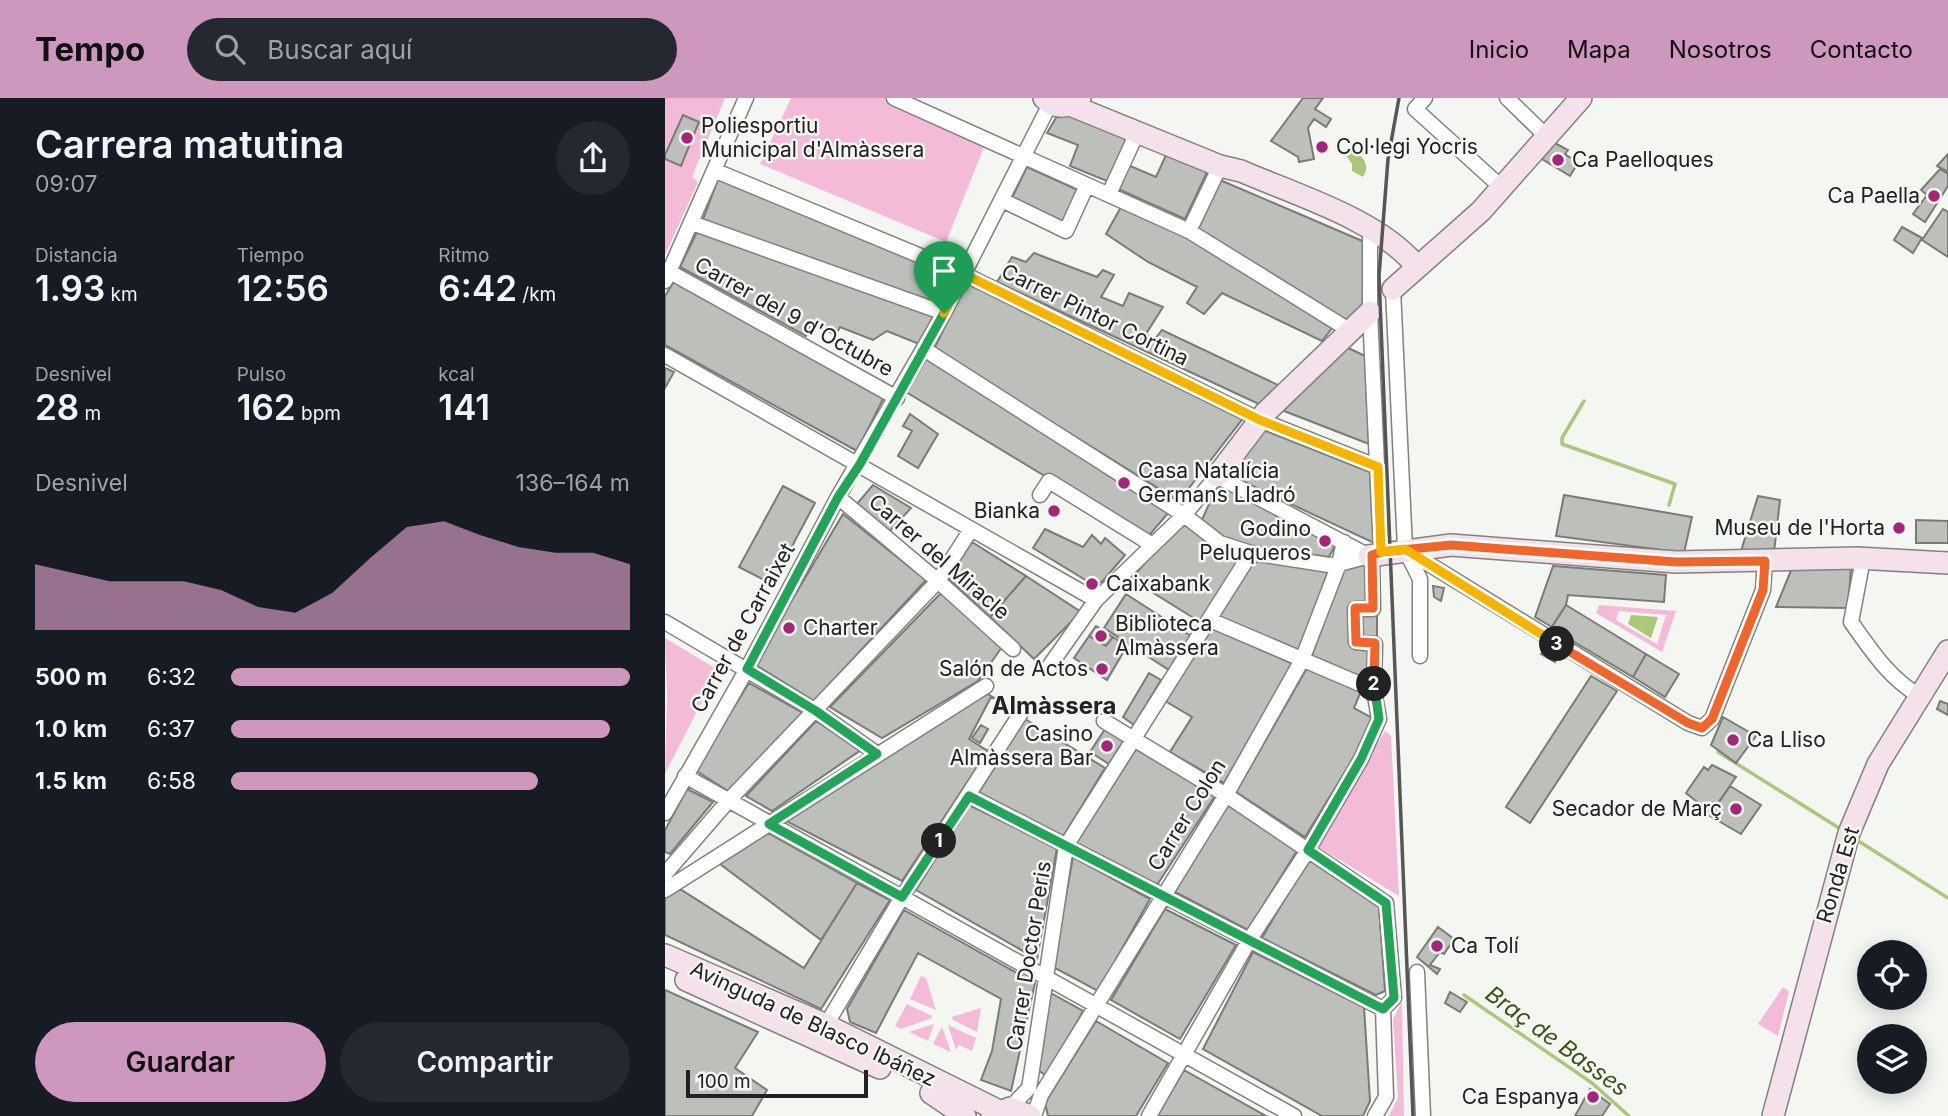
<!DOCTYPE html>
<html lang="es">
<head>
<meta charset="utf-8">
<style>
  :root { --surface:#171b24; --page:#242831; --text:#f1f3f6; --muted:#9ea1a6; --accent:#ce97bd }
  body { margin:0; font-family:Inter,sans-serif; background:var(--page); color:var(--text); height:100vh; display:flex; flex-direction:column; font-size:26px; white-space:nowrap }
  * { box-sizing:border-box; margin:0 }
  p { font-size:23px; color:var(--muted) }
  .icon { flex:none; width:38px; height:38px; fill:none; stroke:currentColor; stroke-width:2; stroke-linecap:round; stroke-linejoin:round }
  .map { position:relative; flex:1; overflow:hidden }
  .drawer { display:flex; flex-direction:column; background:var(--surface); width:665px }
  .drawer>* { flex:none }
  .fabs { position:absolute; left:1192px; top:842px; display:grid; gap:14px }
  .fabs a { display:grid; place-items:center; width:70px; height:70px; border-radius:50%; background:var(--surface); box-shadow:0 4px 18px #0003; font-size:35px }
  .scale { position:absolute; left:21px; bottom:18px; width:182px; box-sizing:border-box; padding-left:7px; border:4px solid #212120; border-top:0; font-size:19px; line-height:24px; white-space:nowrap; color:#212120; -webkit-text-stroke:5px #f4f6f1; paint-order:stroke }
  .pin { position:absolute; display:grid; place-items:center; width:60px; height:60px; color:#fff; margin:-72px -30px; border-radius:50% 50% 50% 0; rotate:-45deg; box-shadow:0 0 7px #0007 }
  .pin .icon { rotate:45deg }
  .km { position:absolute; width:35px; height:35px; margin:-18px; border-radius:50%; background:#222; color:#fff; font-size:19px; line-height:35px; text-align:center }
  .round { display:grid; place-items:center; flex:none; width:74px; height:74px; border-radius:37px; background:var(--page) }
  .summary { display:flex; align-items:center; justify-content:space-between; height:119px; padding:0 35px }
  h1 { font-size:38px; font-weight:600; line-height:52px }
  .metrics { display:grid; grid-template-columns:repeat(3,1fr); gap:10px; height:119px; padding:7px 35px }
  .metrics div { display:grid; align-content:center }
  .metrics b { font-size:35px; font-weight:600 }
  .metrics small { font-size:19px; font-weight:400 }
  .metrics p { font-size:19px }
  .chart { height:196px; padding:14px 35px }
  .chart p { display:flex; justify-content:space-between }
  .chart svg { width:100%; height:126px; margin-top:7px; fill:var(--accent); opacity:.7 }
  .cta { display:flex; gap:14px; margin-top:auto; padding:14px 35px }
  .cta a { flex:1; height:80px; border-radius:42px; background:var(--accent); color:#111; font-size:28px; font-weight:600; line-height:80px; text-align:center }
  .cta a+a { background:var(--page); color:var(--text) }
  ul { padding:0 35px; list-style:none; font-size:23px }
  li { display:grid; grid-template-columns:112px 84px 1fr; align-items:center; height:52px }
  li i { height:18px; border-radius:9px; background:var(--accent) }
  header { display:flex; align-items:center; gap:42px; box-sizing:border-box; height:98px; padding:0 35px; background:var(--accent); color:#111 }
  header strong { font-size:33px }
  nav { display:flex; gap:38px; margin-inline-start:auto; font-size:24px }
  .search { width:490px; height:63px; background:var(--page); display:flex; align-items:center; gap:18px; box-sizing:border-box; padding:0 24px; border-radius:38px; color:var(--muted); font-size:26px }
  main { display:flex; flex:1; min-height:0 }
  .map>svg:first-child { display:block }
</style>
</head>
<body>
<header>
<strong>Tempo</strong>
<div class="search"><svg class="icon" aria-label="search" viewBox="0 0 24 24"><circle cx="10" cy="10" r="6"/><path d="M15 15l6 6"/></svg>Buscar aquí</div>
<nav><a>Inicio</a><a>Mapa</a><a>Nosotros</a><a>Contacto</a></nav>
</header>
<main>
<section class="drawer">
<div class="summary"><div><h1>Carrera matutina</h1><p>09:07</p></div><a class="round"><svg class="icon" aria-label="share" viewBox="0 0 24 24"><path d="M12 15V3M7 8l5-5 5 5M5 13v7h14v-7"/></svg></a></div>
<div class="metrics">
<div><p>Distancia</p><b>1.93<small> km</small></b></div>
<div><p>Tiempo</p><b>12:56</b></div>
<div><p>Ritmo</p><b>6:42<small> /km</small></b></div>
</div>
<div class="metrics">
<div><p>Desnivel</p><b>28<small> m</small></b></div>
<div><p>Pulso</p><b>162<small> bpm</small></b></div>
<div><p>kcal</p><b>141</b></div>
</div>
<div class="chart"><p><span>Desnivel</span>136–164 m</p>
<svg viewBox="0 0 160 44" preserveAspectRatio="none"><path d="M0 44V21L10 24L20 27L30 27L40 27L50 30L60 36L70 38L80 31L90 19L100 8L110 6L120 11L130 15L140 17L150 17L160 21V44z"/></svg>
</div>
<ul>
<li><b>500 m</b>6:32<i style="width:100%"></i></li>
<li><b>1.0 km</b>6:37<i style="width:95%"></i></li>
<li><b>1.5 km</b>6:58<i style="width:77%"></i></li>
</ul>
<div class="cta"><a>Guardar</a><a>Compartir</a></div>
</section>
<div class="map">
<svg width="1283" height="1018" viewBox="0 0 1283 1018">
  <rect width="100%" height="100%" fill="#f4f6f1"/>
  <path fill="#f3bbd8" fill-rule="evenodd" d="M0,0h60l-33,79 6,5 -33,73z
    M126,0h118l81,34 -44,110 -186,-78z
    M934,507l77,6 -14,41 -66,-39zM954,513l47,4 -9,29 -41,-24z
    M0,540l53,32 -53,104 2,-77z
    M720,633l6,5 8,160 -82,-50z
    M256,878l5,2 10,32 -26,-11z
    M1118,889l6,4 -11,45 -20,-12z
    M737,904l2,114h-15l9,-19 -5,-78z
    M242,906l25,12v2l-31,11 -6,-3z
    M316,910l-4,24 -24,-12 -1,-3z
    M269,926l-6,17 -19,-9z
    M283,927l28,13 -4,13 -13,-6 -3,5z
    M277,929l9,25 -18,-8z"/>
  <path fill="#abc77a" d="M685,51c13,6 21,16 13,28l-11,-6v-7l-7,-10z
    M966,517l27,2 -7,21 -23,-14z"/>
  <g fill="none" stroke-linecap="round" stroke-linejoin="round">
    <path stroke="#abc77a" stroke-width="3.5" d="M919,303l-22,37v6l113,40 -6,21
      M1053,654l121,76
      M1195,744l88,56
      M799,897l128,88 37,33"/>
  </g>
  <path fill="#bdbfba" stroke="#7a7b77" stroke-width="2" fill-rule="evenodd" d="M638,0h20l-8,11 16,10 -5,8 -12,-8 -6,9 6,31 -15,3 -1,-5 -27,-16z
    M395,13l68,27 -21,43 -37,-15 8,-21 -31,-12z
    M18,17l16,7 -18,44 -16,-7v-4z
    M886,43l17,9 -3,4 13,9 -8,13 -33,-20z
    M1283,56v18l-11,-6z
    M501,57l41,17 -22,47 -67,-30 10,-24 28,12z
    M362,69l53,24 -16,34 -53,-25z
    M1275,71l8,5v12l-23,36 -12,-8 14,-19 -6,-5z
    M54,79l236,100 -15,29 -238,-84z
    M555,82l147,63 -2,58 -19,25 -148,-97z
    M456,109l66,30 145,91 -10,13 -100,-48 -18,21 -17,-11 10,-16 -49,-25 -42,-28z
    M1278,111l5,3v45l-26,-17z
    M1237,129l20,11 -9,15 -19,-13z
    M33,132l236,85 -15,29 -32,-13 -14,9 -33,-13 -4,7 -26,-8 -4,10 -126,-69z
    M369,155l63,24 6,-7 11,5 -13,22 22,9 6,-13 34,14 -17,27 9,5 7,-9 118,56 -19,19 -264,-123 15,-25 14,5z
    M11,180l208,119 -27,54 -192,-106v-49z
    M302,184l277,135 -65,84 -245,-152z
    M677,247l23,11 4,88 -90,-35z
    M261,261l243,153 -22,26 -241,-146z
    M0,270l9,4 -9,16z
    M245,316l28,20 -20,34 -20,-12 14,-25 -9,-5z
    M596,331l109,43 4,71 -147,-69z
    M553,386l119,58 -8,15 -92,-12 -36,-23z
    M208,387l38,23 -22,24 -34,-26z
    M118,388l32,17 -43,81 -33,-17z
    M899,397l128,22 -8,36 -128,-17z
    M1093,398l22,4 -6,52 -33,-1z
    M178,416l83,66 -112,121 -60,-37z
    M517,422l61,35 -43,67 -69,-43z
    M1251,422l32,1v22h-32z
    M380,431l38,18 9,-12 9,9 4,-6 20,17 -23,27 -10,2 -59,-36z
    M307,444l54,34 -36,41 -42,-39z
    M590,460l74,11 -30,84 -83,-35z
    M702,467l2,37 -18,4 3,41 19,1v23l-12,9 -50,-22 33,-91z
    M888,468l113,9 -2,27 -96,-7 -2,10 -14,22 -17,-10z
    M1127,470h59l-3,40 -72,-1z
    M361,478l55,36 -47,47 -44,-42z
    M768,488l11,2 -3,13 -7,-4z
    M276,495l61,54 -24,34 -96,57 -52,-31z
    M461,496l65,42 -22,34 -65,-42z
    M901,507l80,49 -13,23 -82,-49z
    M697,514h15v27h-15z
    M431,528l17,11 -7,9 -17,-10z
    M547,530l81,36 -69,119 -54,-31 22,-35 -27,-16z
    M424,538l17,10 7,-9 14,9 -20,34 -33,-22z
    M880,551l12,8 -2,5 -14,-8z
    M981,556l33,20 -14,23 -32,-20z
    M642,570l54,23 -7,17 18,10 -16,36 -51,83 -69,-45z
    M484,575l12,7 -27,45 -11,-8z
    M926,578l26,15 -87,132 -24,-16z
    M84,585l54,30 -72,80 -36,-23z
    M321,595l29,17 -113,171 -116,-60z
    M326,599l23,13 -26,41 -19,-12zM316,627l7,4 -8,14 -8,-5z
    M1275,603l8,3v11l-11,-6z
    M1058,619l33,19 -20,27 -25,-18z
    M360,621l80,49 -44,72 -82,-48z
    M151,623l45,29 -89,61 -26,-15z
    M440,631l19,11 -15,24 -19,-12z
    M471,651l79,47 -58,89 -81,-42z
    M1047,667l24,12 -25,36 -25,-20 18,-26 4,3z
    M1065,688l31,19 -20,29 -31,-18z
    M22,691l26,13 -43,52 -5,-2v-22z
    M304,707l88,43 -20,111 -121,-69z
    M562,707l71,44 -50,81 -73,-38z
    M103,735l89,50 -36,57 -101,-76z
    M408,759l77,42 -52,92 -45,-24z
    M643,761l71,46 6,86 -9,4 -114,-57z
    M192,785l33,17 -69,109 -156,-74v-37l15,-9 124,79z
    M500,811l71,36 -56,94 -69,-39z
    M239,812l131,73 -24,108 -30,-11 11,-29 9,-52 -83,-46 -42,80 -26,-11 -3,-13z
    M773,829l16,12 -10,15 -4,-2 -10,13 10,4 -3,5 -20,-17z
    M588,854l111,55 6,94 -7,15h-41l-119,-67z
    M0,892l93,42 -23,36 32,22 -15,26h-87z
    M384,894l34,19 -36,65 -11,-7z
    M785,894l17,10 -7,10 -15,-9z
    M431,923l72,42 -32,53h-88l-3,-13z
    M519,972l82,46h-109z
    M925,991l20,15 -8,12h-27z"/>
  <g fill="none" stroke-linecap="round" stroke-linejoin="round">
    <g stroke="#80827e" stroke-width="17">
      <path id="street" d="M229,0l295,133 160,99
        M760,0l-10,11 86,78
        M842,0l40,39
        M51,73l248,103 296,146 118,47
        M444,96l28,-61
        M337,102l64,31 21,-46
        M27,125l252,90
        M705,130v84l11,240
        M524,133l31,-65
        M5,174l227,126
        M0,183l81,-183
        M728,191l12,260 15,30v77
        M259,251l260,166 36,28 31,10 78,12 10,-1 5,-22
        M0,257l431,245
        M375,397l9,-14 102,63
        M173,399l100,84 75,68
        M741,452l282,173 14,5 10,-9 51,-129 2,-29
        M1198,461l-12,63c20,28 38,56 67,73
        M545,522l164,70
        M0,524l151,89 61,43
        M383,570l48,-68 88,-85 33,-39 152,80
        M439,623l122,74 160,108 8,95 -11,11 3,88 -11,19
        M20,678l609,340
        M305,698l413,213
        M0,715l82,-144 91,-172 106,-184 106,-209
        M0,776l64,-74 209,-219 32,-50
        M0,792l321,-204
        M752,874l6,144
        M160,934l1,-7 76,-128 119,-184
        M345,1010l19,-20 2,-12 35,-230 185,-293
        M369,1018l7,-21 185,-300 76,-135 37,-96 30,-8
        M484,1018l101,-177 58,-89 53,-91 18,-40 -5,-29 1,-46 -19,-2 -1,-33h18l-1,-54"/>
    </g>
    <g stroke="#80827e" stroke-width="24">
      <path id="secondary" d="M379,0c11,11 24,11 36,0
        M405,7l150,61 21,5c55,24 139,49 176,96
        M728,191l88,-78 100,-113
        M552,378l48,-63 105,-101
        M704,458l82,-11 225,17 181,-4 91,5
        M0,857l161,70 173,86
        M21,882l194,88
        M266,995l34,23
        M327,1018l18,-8 20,8
        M1108,1018l76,-283 29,-69 70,-113"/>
    </g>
    <use href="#street" stroke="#fff" stroke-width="14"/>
    <use href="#secondary" stroke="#f4e1eb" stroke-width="21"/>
    <path stroke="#565654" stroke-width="3.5" d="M734,0l-11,61 -9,117 34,840"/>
  </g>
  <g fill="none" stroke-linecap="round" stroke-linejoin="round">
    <g stroke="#fff" stroke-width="14">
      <path id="split-1" d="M274,743l-37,56 -133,-73 108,-70 -61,-43 -69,-42 91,-172 22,-33 84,-151"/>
    </g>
    <g stroke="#fff" stroke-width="14">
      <path id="split-2" d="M274,743l30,-45 414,213 11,-11 -8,-95 -78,-53 53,-91 18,-40 -5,-35"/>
    </g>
    <g stroke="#fff" stroke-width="14">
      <path id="split-3" d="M709,586l1,-41 -19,-1 -1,-34h18l-1,-53 9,-3 70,-7 225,17 89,-1 -2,29 -51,129 -10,9 -14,-5 -131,-79"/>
    </g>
    <g stroke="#fff" stroke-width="14">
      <path id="split-4" d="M279,215l20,-39 296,146 118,47 3,85 24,-3 152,95"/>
    </g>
    <use href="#split-1" stroke="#22a559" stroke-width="9"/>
    <use href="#split-2" stroke="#22a559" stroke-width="9"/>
    <use href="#split-3" stroke="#f0652b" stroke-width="9"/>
    <use href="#split-4" stroke="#f5b400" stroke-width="9"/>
  </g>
  <g fill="#a42678" stroke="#f4f6f1" stroke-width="2.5">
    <circle cx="22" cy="40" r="7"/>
    <circle cx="657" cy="49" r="7"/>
    <circle cx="893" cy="62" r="7"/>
    <circle cx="1269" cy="98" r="7"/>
    <circle cx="459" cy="385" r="7"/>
    <circle cx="389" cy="413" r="7"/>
    <circle cx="1234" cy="430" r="7"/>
    <circle cx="660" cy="443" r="7"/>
    <circle cx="427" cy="486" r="7"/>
    <circle cx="124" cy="530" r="7"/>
    <circle cx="436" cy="538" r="7"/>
    <circle cx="437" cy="571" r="7"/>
    <circle cx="1068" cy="642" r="7"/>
    <circle cx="442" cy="648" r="7"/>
    <circle cx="1071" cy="711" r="7"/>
    <circle cx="772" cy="848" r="7"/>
    <circle cx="928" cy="999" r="7"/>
  </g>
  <g text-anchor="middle" stroke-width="5" stroke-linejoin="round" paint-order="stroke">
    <g font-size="21" fill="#212120" stroke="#f4f6f1" text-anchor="start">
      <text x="36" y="35">Poliesportiu<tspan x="36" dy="24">Municipal d'Almàssera</tspan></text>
      <text x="671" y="56">Col·legi Yocris</text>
      <text x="907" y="69">Ca Paelloques</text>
      <text x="1255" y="105" text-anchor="end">Ca Paella</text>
      <text x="473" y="380">Casa Natalícia<tspan x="473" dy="24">Germans Lladró</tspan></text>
      <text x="375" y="420" text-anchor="end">Bianka</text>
      <text x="1220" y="437" text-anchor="end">Museu de l'Horta</text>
      <text x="646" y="438" text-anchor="end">Godino<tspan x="646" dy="24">Peluqueros</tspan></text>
      <text x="441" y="493">Caixabank</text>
      <text x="450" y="533">Biblioteca<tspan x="450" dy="24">Almàssera</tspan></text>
      <text x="138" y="537">Charter</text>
      <text x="423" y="578" text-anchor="end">Salón de Actos</text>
      <text x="428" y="643" text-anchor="end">Casino<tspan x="428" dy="24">Almàssera Bar</tspan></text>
      <text x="1082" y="649">Ca Lliso</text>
      <text x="1057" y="718" text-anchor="end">Secador de Març</text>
      <text x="786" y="855">Ca Tolí</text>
      <text x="914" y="1006" text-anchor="end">Ca Espanya</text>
    </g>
    <g font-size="21" fill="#212120" stroke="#f4f6f1">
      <text transform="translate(430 217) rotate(26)" y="7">Carrer Pintor Cortina</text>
      <text transform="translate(129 219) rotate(29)" y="7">Carrer del 9 d'Octubre</text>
      <text transform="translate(274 459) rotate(41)" y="7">Carrer del Miracle</text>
      <text transform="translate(78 530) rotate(-61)" y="7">Carrer de Carraixet</text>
      <text transform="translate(522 717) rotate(-58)" y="7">Carrer Colon</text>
      <text transform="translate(1173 777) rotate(-73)" y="7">Ronda Est</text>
      <text transform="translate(364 858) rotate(-81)" y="7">Carrer Doctor Peris</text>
      <text transform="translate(148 926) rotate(25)" y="7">Avinguda de Blasco Ibáñez</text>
    </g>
    <g font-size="23" font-style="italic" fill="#3e5019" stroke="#f4f6f1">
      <text transform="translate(892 943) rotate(36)" y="8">Braç de Basses</text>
    </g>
    <g font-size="24" font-weight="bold" fill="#212120" stroke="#f4f6f1">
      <text x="389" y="616">Almàssera</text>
    </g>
  </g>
</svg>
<div class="fabs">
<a><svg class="icon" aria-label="locate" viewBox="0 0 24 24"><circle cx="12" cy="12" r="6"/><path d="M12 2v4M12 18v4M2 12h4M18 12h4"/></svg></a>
<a><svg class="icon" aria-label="layers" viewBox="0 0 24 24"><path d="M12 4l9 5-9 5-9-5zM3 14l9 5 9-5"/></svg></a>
</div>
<div class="scale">100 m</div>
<div class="pin" style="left:279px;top:215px;background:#1e9e55"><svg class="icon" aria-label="arrive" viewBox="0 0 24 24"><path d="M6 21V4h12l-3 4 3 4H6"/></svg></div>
<b class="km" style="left:274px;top:743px">1</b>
<b class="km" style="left:709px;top:586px">2</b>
<b class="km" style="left:892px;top:546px">3</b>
</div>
</main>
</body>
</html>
